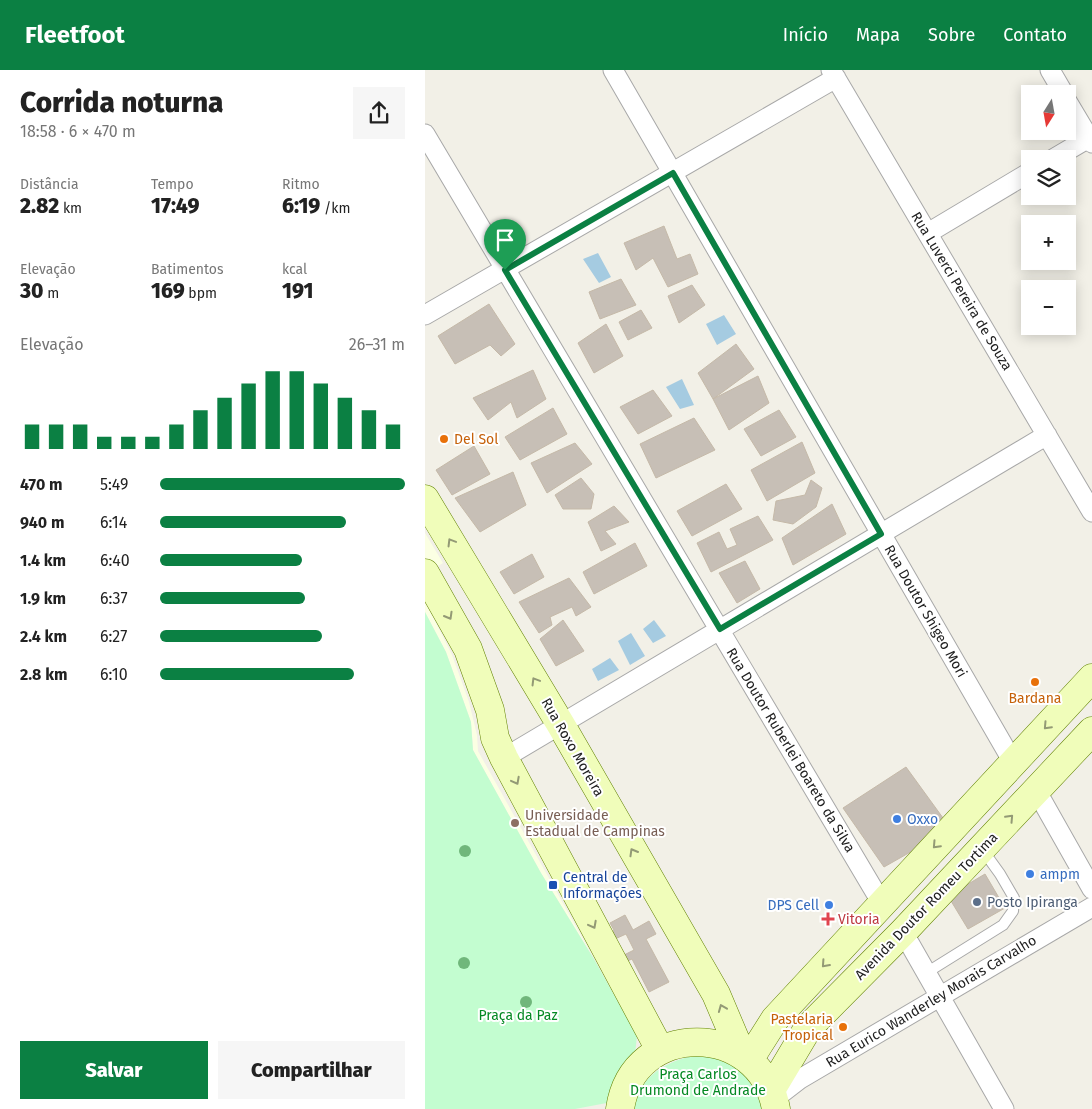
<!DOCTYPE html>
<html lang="pt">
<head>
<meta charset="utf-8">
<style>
  :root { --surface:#fff; --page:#f6f6f6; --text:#222; --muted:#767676; --accent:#0b8043 }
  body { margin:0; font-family:"Fira Sans",sans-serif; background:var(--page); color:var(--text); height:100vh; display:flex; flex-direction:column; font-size:19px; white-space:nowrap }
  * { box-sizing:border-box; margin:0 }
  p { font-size:16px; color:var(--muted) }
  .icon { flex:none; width:28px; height:28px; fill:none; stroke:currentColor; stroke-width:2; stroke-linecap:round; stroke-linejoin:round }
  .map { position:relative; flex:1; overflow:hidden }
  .sheet { display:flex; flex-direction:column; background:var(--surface); width:425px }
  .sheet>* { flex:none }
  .needle { width:32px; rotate:191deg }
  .controls { position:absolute; left:596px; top:15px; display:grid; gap:10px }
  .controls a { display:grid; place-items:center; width:55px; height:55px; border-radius:0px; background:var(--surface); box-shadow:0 2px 12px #0003; font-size:25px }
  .pin { position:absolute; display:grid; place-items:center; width:42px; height:42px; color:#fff; margin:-51px -21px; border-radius:50% 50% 50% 0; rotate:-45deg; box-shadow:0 0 5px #0007 }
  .pin .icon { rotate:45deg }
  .round { display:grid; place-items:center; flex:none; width:52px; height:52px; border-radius:0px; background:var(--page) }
  .head { display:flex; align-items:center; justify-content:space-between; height:85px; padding:0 20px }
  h1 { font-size:28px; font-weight:800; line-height:38px }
  .figures { display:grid; grid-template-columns:repeat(3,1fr); gap:8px; height:85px; padding:5px 20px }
  .figures div { display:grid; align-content:center }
  .figures b { font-size:21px; font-weight:800 }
  .figures small { font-size:14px; font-weight:400 }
  .figures p { font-size:14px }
  .chart { height:140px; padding:10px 20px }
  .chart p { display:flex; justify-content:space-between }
  .chart svg { width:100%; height:90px; margin-top:5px; stroke:var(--accent); stroke-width:6 }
  .primary-button { display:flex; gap:10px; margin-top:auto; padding:10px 20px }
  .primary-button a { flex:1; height:58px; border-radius:0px; background:var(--accent); color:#fff; font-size:20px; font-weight:800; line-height:58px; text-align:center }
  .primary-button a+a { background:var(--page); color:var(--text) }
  ul { padding:0 20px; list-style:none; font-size:16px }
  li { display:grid; grid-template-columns:80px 60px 1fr; align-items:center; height:38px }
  li i { height:12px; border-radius:6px; background:var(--accent) }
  header { display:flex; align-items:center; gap:30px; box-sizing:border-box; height:70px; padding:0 25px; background:var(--accent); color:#fff }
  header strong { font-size:24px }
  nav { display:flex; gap:28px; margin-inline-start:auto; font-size:18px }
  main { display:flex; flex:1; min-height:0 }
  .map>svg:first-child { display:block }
</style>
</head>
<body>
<header>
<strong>Fleetfoot</strong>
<nav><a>Início</a><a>Mapa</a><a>Sobre</a><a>Contato</a></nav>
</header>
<main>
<section class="sheet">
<div class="head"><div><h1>Corrida noturna</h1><p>18:58 · 6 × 470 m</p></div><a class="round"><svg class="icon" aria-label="share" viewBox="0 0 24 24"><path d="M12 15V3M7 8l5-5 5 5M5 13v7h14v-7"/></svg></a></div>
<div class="figures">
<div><p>Distância</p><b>2.82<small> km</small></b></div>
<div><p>Tempo</p><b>17:49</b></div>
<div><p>Ritmo</p><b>6:19<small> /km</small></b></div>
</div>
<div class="figures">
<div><p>Elevação</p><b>30<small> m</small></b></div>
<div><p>Batimentos</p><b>169<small> bpm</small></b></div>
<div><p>kcal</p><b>191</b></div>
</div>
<div class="chart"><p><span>Elevação</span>26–31 m</p>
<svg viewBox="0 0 160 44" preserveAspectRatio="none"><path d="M5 44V32M15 44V32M25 44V32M35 44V38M45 44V38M55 44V38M65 44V32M75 44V25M85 44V19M95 44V12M105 44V6M115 44V6M125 44V12M135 44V19M145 44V25M155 44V32"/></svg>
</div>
<ul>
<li><b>470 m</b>5:49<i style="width:100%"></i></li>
<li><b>940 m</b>6:14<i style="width:76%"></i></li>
<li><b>1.4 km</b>6:40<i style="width:58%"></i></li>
<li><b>1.9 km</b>6:37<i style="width:59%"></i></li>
<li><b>2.4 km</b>6:27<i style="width:66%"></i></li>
<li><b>2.8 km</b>6:10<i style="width:79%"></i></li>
</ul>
<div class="primary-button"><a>Salvar</a><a>Compartilhar</a></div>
</section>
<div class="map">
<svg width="667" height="1039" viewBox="0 0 667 1039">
  <rect width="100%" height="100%" fill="#f2f0e7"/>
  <path fill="#fbffe3" d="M0,463l18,30 -18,11z
    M0,531l27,54 17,47 8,33 1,16 159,285 -43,-77 -53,-86 -68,-123 -2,-28 -25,-70 -21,-40z"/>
  <path fill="#c3fdd0" d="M0,542l21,40 25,70 2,28 68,123 53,86 43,77 -2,18 -23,48 -37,7h-150z
    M275,985c36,6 51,20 63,54h-129c5,-34 35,-50 66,-54z"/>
  <path fill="#a5cbe1" d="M173,183l13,24 -12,6 -16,-24z
    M299,245l12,19 -19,11 -11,-21z
    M257,309l12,26 -14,4 -14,-22z
    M229,550l12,16 -13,7 -10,-14z
    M206,563l14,23 -15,9 -12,-24z
    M185,588l9,12 -21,11 -6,-12z"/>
  <path fill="#c7bfb6" stroke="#c5b9a8" d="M239,156l13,33 13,-5 8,20 -30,13 -15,-29 -17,12 -12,-27z
    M196,209l15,26 -36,14 -11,-27z
    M267,215l13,20 -26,18 -11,-27z
    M64,234l26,40 -14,12 -11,-11 -35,19 -17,-28z
    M216,240l11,18 -24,12 -9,-18z
    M181,254l17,32 -29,17 -16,-30z
    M311,274l18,25 -41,30 -15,-26z
    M108,300l13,29 -29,19 -6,-16 -23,18 -15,-22z
    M333,306l11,27 -40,27 -16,-31z
    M228,320l19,26 -34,18 -18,-27z
    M128,338l14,26 -47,26 -15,-23z
    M354,340l17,27 -35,19 -17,-27z
    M269,348l21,32 -59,28 -16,-34z
    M377,372l13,31 -48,28 -16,-31z
    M150,373l17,21 -45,29 -16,-30z
    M49,376l16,28 -38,21 -16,-25z
    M88,402l13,33 -46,27 -25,-34z
    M156,408l13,16 -3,15h-28l-8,-14z
    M386,410l11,8 -6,19 -23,17 -20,-4 3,-19 29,-6z
    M301,414l16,25 -50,27 -15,-25z
    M407,434l14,30 -53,31 -11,-27z
    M189,436l15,16 -24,9 11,13 -15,7 -13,-29z
    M333,446l15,24 -62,32 -14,-29 22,-11 8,17 10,-4 -7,-16z
    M210,473l12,23 -53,28 -11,-22z
    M107,484l12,23 -30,17 -14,-22z
    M320,491l15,28 -23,14 -18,-30z
    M144,508l22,29 -15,9 -4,-9 -22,10 2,8 -13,8 -20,-31z
    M138,550l21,31 -28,15 -16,-27z
    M481,697l45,62 -67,38 -41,-59z
    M560,804l20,34 -37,21 -20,-33z
    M200,845l8,15 16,-9 7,13 -10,5 23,43 -20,10 -17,-33 -7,3 -3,-6 12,-6 -8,-16 -11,5 -3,-5 2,-4 -4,-7z"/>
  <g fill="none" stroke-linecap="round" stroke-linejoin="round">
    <g stroke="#a8a8a8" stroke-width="12">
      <path id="service" d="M501,903l77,-48 10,-14 1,-13 -14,-24 -18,-25"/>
    </g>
    <g stroke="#a8a8a8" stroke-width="21">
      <path id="minor" d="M188,0l400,692
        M406,0l261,442
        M625,0l14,24
        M642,31l25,42
        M0,64l456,768
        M628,89l39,-23
        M503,163l102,-61
        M0,245l411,-237
        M79,688l543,-323
        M611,720l56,99
        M478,862l101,177
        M349,1029l26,-20 292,-172"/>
    </g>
    <g stroke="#608000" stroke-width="29">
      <path id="secondary" d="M0,429l136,226 155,269 25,59
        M0,503l43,76 22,61 5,28 9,20 156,292
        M324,990l26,-41 317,-341
        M346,1020l37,-62 95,-96 189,-201
        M195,1039c13,-90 141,-88 156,0"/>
    </g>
    <use href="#service" stroke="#fff" stroke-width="10"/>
    <use href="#minor" stroke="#fff" stroke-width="19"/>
    <use href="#secondary" stroke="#f0fdba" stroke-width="28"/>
  </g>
  <g fill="#70b77b">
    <circle cx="40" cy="781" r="6"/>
    <circle cx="39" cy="893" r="6"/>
    <circle cx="101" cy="932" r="6"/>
  </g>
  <defs><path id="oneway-chevron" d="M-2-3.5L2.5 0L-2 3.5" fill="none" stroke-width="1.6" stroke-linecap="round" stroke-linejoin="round" transform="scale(1.25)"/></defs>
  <g stroke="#939a75">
    <use href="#oneway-chevron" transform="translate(26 472) rotate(-121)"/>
    <use href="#oneway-chevron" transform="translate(24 546) rotate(60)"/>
    <use href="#oneway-chevron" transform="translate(110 611) rotate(-121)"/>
    <use href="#oneway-chevron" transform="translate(622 656) rotate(133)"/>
    <use href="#oneway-chevron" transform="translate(91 711) rotate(62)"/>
    <use href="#oneway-chevron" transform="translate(585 748) rotate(-47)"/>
    <use href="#oneway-chevron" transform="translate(511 775) rotate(133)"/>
    <use href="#oneway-chevron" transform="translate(208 782) rotate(-120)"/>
    <use href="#oneway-chevron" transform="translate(168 855) rotate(62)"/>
    <use href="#oneway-chevron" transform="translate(400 894) rotate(132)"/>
    <use href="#oneway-chevron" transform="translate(297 938) rotate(-112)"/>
  </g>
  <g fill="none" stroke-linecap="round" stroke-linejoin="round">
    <g stroke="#fff" stroke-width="10">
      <path id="route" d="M248,103l208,361 -161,95 -215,-359z"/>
    </g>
    <use href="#route" stroke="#0b8043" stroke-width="6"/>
  </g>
  <g fill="#e8710a" stroke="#fff" stroke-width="2">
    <circle cx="19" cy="369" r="5"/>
    <circle cx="610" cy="612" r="5"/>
    <circle cx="418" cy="957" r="5"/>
  </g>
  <g fill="#3f7fe0" stroke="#fff" stroke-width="2">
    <circle cx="472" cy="749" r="5"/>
    <circle cx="605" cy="804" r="5"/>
    <circle cx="404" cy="835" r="5"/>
  </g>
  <circle fill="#8d6e63" stroke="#fff" stroke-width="2" cx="90" cy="753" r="5"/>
  <rect fill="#1a4fb4" stroke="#fff" stroke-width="2" x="123" y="810" width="10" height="10" rx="2.5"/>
  <circle fill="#5c6f8a" stroke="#fff" stroke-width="2" cx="552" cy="832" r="5"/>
  <path fill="#e0444e" stroke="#fff" stroke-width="2" d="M400.5 841.5h5v5h5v5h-5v5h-5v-5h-5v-5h5z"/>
  <g text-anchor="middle" stroke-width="4" stroke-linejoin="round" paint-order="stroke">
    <g font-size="14" fill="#212121" stroke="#fff">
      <text transform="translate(537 221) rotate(59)" y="5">Rua Luverci Pereira de Souza</text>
      <text transform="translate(501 541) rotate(60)" y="5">Rua Doutor Shigeo Mori</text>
      <text transform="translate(148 677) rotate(60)" y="5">Rua Roxo Moreira</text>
      <text transform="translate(366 680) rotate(59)" y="5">Rua Doutor Ruberlei Boareto da Silva</text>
      <text transform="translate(501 836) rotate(-46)" y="5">Avenida Doutor Romeu Tortima</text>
      <text transform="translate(506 931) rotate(-31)" y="5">Rua Eurico Wanderley Morais Carvalho</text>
    </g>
    <g font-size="14" fill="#c56008" stroke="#fff" text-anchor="start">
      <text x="29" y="374">Del Sol</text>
      <text x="610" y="633" text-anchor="middle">Bardana</text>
      <text x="408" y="954" text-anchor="end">Pastelaria<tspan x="408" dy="16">Tropical</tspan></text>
    </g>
    <g font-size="14" fill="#785e54" stroke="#fff" text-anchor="start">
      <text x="100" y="750">Universidade<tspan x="100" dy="16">Estadual de Campinas</tspan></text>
    </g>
    <g font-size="14" fill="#366cbe" stroke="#fff" text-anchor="start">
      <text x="482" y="754">Oxxo</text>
      <text x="615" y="809">ampm</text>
      <text x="394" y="840" text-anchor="end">DPS Cell</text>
    </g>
    <g font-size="14" fill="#164399" stroke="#fff" text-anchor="start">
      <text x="138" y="812">Central de<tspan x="138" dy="16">Informações</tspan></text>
    </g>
    <g font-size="14" fill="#4e5e75" stroke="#fff" text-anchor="start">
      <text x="562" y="837">Posto Ipiranga</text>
    </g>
    <g font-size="14" fill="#be3a42" stroke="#fff" text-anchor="start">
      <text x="413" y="854">Vitoria</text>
    </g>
    <g font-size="14" fill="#058923" stroke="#fff">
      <text x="93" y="950">Praça da Paz</text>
      <text x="273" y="1009">Praça Carlos<tspan x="273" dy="16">Drumond de Andrade</tspan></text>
    </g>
  </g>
</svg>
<div class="controls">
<a><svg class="needle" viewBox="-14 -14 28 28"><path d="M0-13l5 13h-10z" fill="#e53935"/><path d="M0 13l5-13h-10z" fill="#767676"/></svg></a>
<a><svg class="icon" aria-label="layers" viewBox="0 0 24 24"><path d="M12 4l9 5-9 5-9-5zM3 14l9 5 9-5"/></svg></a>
<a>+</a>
<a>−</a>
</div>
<div class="pin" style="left:80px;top:200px;background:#1e9e55"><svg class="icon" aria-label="arrive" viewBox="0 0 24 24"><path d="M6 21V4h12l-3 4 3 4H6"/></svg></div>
</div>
</main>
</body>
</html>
